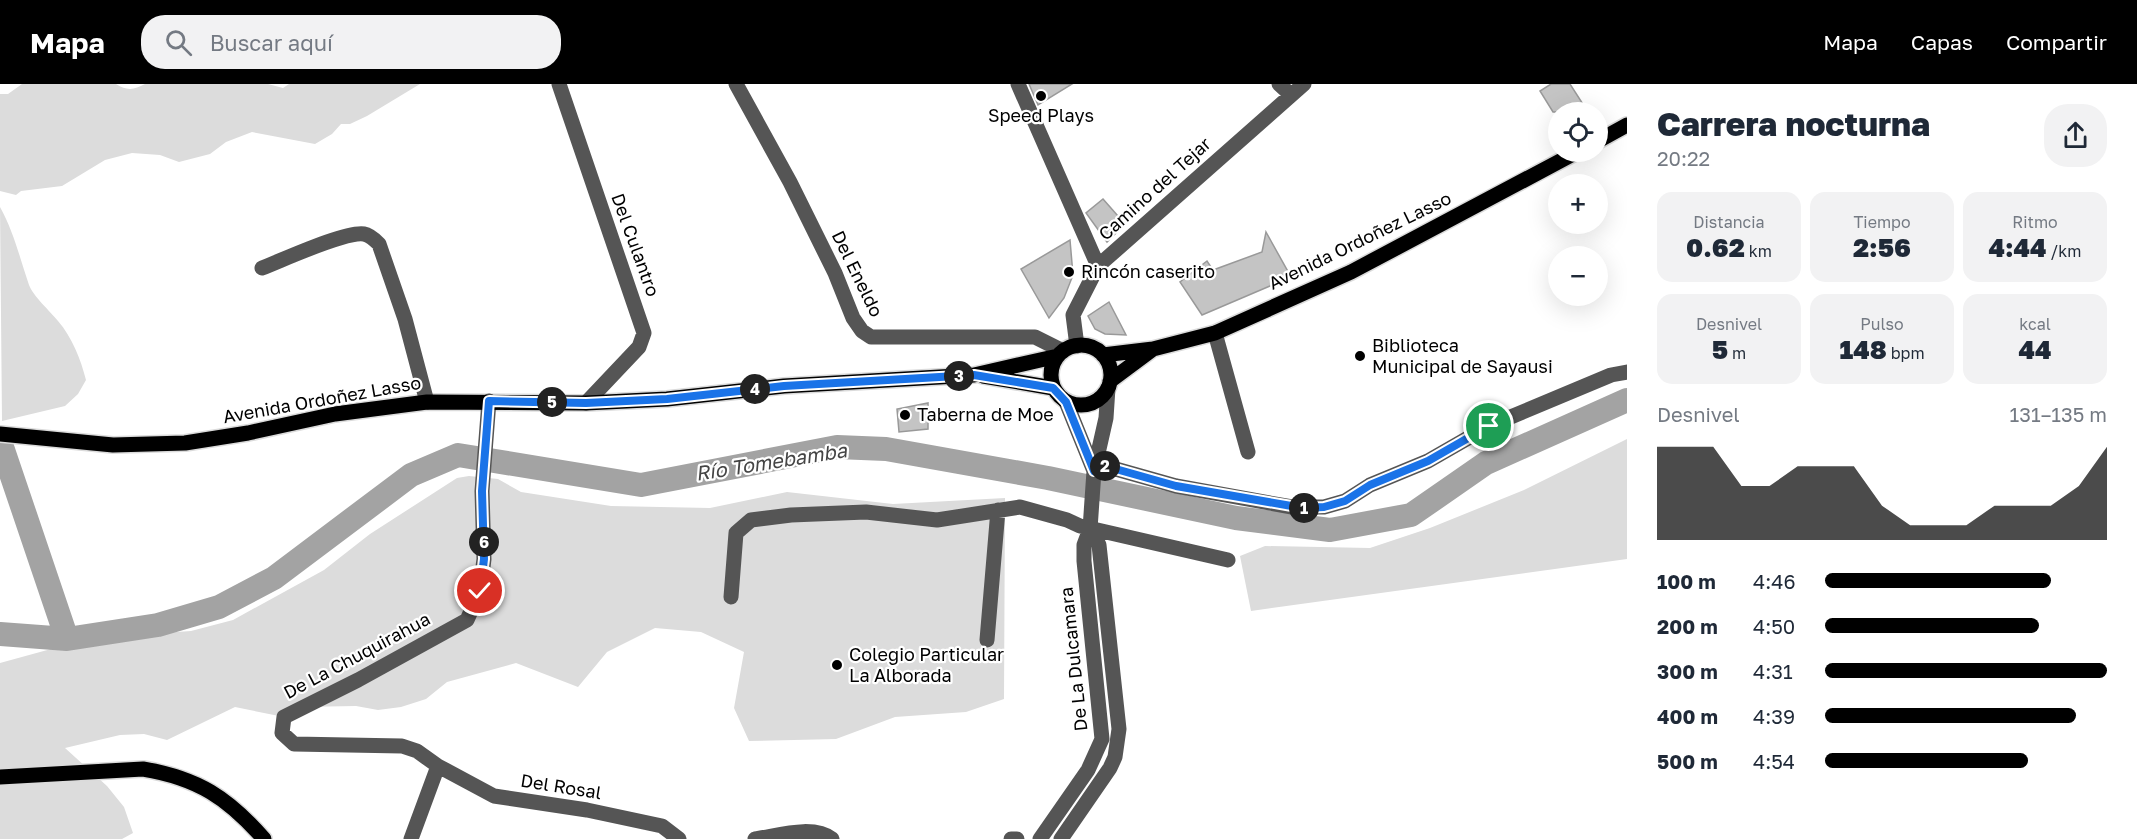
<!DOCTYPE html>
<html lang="es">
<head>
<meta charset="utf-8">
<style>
  :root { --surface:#fff; --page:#f2f2f3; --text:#1f2937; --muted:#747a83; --accent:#000 }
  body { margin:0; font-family:"Golos Text",sans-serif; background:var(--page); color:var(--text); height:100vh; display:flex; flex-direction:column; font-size:22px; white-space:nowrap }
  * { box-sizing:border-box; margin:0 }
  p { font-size:20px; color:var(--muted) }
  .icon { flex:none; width:33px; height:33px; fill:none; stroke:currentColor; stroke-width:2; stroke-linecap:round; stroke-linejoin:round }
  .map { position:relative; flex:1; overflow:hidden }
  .details { display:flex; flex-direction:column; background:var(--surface); width:510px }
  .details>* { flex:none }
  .controls { position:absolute; left:1548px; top:18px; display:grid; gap:12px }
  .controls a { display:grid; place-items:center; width:60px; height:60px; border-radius:50%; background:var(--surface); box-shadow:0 6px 24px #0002; font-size:30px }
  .pin { position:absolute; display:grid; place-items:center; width:51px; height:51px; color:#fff; margin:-26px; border:3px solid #fff; border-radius:50%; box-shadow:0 2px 6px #0007 }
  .km { position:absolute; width:30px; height:30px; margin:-15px; border-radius:50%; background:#222; color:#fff; font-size:16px; line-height:30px; text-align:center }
  .round { display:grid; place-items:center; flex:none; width:63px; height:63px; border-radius:24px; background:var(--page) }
  .summary { display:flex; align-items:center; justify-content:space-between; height:102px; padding:0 30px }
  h1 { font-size:33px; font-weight:800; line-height:45px }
  .figures { display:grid; grid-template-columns:repeat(3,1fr); gap:9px; height:102px; padding:6px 30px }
  .figures div { display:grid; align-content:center; border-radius:15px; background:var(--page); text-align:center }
  .figures b { font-size:26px; font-weight:800 }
  .figures small { font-size:16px; font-weight:400 }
  .figures p { font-size:16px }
  .chart { height:168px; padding:12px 30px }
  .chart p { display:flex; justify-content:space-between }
  .chart svg { width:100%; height:108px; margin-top:6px; fill:var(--accent); opacity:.7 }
  ul { padding:0 30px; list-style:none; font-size:20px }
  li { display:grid; grid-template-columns:96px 72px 1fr; align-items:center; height:45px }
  li i { height:15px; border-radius:8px; background:var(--accent) }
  header { display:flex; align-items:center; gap:36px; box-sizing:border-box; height:84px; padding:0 30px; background:var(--accent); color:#fff }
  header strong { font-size:28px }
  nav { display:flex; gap:33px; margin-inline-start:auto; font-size:21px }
  .search { width:420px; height:54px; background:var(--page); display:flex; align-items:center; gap:15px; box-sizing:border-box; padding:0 21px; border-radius:24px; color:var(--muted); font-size:22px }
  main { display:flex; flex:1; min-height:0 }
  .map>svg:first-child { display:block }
</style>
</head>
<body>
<header>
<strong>Mapa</strong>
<div class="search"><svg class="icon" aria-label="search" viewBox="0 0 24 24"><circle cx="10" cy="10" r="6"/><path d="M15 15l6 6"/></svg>Buscar aquí</div>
<nav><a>Mapa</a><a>Capas</a><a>Compartir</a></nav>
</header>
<main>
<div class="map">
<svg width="1627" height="755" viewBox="0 0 1627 755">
  <rect width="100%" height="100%" fill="#fff"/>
  <path fill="#dcdcdc" d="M22,0h94c11,7 18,6 29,0h123l15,4 6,-4h131l-53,32 -17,8h-9l-9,10 -17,10 -63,-12 -26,10 -16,12 -31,8 -19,-7 -28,-2 -27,7 -43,26 -41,5 -5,4 -16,-4v-97h8z
    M0,123c14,25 20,52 29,78 4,11 21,26 29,36 14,16 23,39 28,59l-8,14 -13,12 -63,15z
    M1627,355v120l-376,52 -11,-55 25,-10 105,2 60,-20 94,-38z
    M469,392l29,3 23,13 90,14 99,2 77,-16 106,12 112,-6 -1,201 -38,13 -71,5 -59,22 -87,2 -15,-33 10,-56 -43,-20 -46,-4 -48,24 -29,35 -62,-24 -69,19 -21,17 -25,8 -23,3 -22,-4 -57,1 -15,10 -49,-10 -68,33 -23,-6 -24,1 -55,13 42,38 17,21 9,26 -11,6h-122v-176l91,-25 100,-7 42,-11 91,-50 46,-36 87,-56z"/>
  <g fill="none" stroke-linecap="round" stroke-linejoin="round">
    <path stroke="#a3a3a3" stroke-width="24" d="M0,357l67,198
      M0,550l67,5 91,-14 61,-18 55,-29 137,-103 47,-20 183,30 196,-38 49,2 162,29 188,40 94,12 81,-15 75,-52 141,-63"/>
  </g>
  <path fill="#c4c4c4" stroke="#999" stroke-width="1.5" d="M1029,0h43l-34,21z
    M1551,0h19l18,28h-35l-13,-21z
    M1103,115l22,25 -18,18 -21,-29z
    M1266,148l25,45 -89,38 -22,-33 27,-21 6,9 49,-18z
    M1070,156l3,35 -9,23 -15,20 -28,-49z
    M1109,218l17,33 -21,-1 -10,-5 -7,-13z
    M928,319v26l-29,3 -2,-23z"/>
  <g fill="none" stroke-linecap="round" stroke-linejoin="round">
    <g stroke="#dbdbdb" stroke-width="18">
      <path id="major" d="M1598,57l29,-16
        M1051 291a30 30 0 1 1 60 0a30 30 0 1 1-60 0Z
        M1103,271l50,-6 62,-16 136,-61 226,-120
        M983,292l70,12
        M1110,297l43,-32
        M0,350l113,11 72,-2 63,-10 87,-19 92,-12 159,1 81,-4 117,-13 190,-11 84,-19
        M0,693l143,-8c55,9 85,29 121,70"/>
    </g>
    <path stroke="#555" stroke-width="15" d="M559,0l85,249 -5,14 -53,56
      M736,0l54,98 45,91 18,45 9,13 9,6h164l28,14
      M1018,0l80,182
      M1279,0l12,11
      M262,184c21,-8 83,-37 102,-34 6,1 11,6 15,10l26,75 22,83
      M1215,249l33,119
      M1077,262l-4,-31 25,-49 206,-182
      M1066,318l28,69
      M1098,380l78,22 116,21h32l21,-6 25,-16 58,-24 61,-35 122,-51 16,-3
      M731,513l5,-64 15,-13 40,-5 75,-3 71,8 83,-13 47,13 13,6 148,34
      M987,556l11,-130
      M438,682l56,30 93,14 75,16 17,13
      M411,755l27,-73 -21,-15 -15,-5 -108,-2 -12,-11 2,-16 74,-37 109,-60 13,-29 4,-32 -2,-68 7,-90
      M755,755c22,-3 58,-15 77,0
      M1011,755h6
      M1040,755l48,-69 14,-31 -18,-178v-16l6,-16 4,-58 12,-53 2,-30
      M1061,755l49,-71 5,-11 4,-28 -20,-184 -9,-16"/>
    <use href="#major" stroke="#000" stroke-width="15"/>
  </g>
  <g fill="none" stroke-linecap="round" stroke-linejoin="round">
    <g stroke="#fff" stroke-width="12">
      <path id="route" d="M480,507l4,-32 -2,-68 7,-90 97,2 81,-4 117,-13 190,-11 79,13 13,14 28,69 4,-7 78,22 127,22 21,-1 21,-6 25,-16 58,-24 61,-35"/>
    </g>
    <use href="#route" stroke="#1a73e8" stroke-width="8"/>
  </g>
  <g fill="#000" stroke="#fff" stroke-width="2">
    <circle cx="1041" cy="12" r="6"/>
    <circle cx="1069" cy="188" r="6"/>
    <circle cx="1360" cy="272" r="6"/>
    <circle cx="905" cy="331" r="6"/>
    <circle cx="837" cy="581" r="6"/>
  </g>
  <g text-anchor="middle" stroke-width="4.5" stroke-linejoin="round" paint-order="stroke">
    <g font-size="18" fill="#000" stroke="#fff" text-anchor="start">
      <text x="1041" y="38" text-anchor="middle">Speed Plays</text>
      <text x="1081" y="194">Rincón caserito</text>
      <text x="1372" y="268">Biblioteca<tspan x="1372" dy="21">Municipal de Sayausi</tspan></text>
      <text x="917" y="337">Taberna de Moe</text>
      <text x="849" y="577">Colegio Particular<tspan x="849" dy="21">La Alborada</tspan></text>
    </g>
    <g font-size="18" fill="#000" stroke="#fff">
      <text transform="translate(1155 105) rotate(-42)" y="6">Camino del Tejar</text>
      <text transform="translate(1360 157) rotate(-26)" y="6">Avenida Ordoñez Lasso</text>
      <text transform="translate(635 161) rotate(70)" y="6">Del Culantro</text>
      <text transform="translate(857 190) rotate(64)" y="6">Del Eneldo</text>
      <text transform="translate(322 316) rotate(-10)" y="6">Avenida Ordoñez Lasso</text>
      <text transform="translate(357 572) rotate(-28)" y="6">De La Chuquirahua</text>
      <text transform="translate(1074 575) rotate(-96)" y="6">De La Dulcamara</text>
      <text transform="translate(561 703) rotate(9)" y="6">Del Rosal</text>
    </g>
    <g font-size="20" font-style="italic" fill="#444" stroke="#fff">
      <text transform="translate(771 378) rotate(-9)" y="7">Río Tomebamba</text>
    </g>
  </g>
</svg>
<div class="controls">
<a><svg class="icon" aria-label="locate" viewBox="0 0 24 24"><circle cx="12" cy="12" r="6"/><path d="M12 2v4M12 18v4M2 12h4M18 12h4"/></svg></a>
<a>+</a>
<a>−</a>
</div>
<div class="pin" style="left:1489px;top:342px;background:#1e9e55"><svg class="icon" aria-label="arrive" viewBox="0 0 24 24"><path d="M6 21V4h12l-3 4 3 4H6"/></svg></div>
<div class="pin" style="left:480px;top:507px;background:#d93025"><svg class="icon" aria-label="check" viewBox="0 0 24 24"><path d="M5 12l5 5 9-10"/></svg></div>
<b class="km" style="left:1304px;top:424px">1</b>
<b class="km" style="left:1105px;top:382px">2</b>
<b class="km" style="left:959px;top:292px">3</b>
<b class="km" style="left:755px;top:305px">4</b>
<b class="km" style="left:552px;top:318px">5</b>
<b class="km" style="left:484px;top:458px">6</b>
</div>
<section class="details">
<div class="summary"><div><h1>Carrera nocturna</h1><p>20:22</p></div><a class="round"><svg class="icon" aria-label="share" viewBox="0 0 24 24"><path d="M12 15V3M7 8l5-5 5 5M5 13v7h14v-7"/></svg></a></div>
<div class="figures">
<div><p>Distancia</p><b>0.62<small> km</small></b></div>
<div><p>Tiempo</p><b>2:56</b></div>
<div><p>Ritmo</p><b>4:44<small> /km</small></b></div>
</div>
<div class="figures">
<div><p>Desnivel</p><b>5<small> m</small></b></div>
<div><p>Pulso</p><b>148<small> bpm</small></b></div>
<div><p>kcal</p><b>44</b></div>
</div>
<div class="chart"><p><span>Desnivel</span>131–135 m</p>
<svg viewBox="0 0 160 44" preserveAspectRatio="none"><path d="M0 44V6L10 6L20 6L30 22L40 22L50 14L60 14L70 14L80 30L90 38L100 38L110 38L120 30L130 30L140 30L150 22L160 6V44z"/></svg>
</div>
<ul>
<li><b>100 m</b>4:46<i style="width:80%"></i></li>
<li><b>200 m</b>4:50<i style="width:76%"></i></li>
<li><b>300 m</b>4:31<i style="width:100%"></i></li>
<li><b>400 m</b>4:39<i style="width:89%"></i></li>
<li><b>500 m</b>4:54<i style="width:72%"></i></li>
</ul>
</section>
</main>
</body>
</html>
